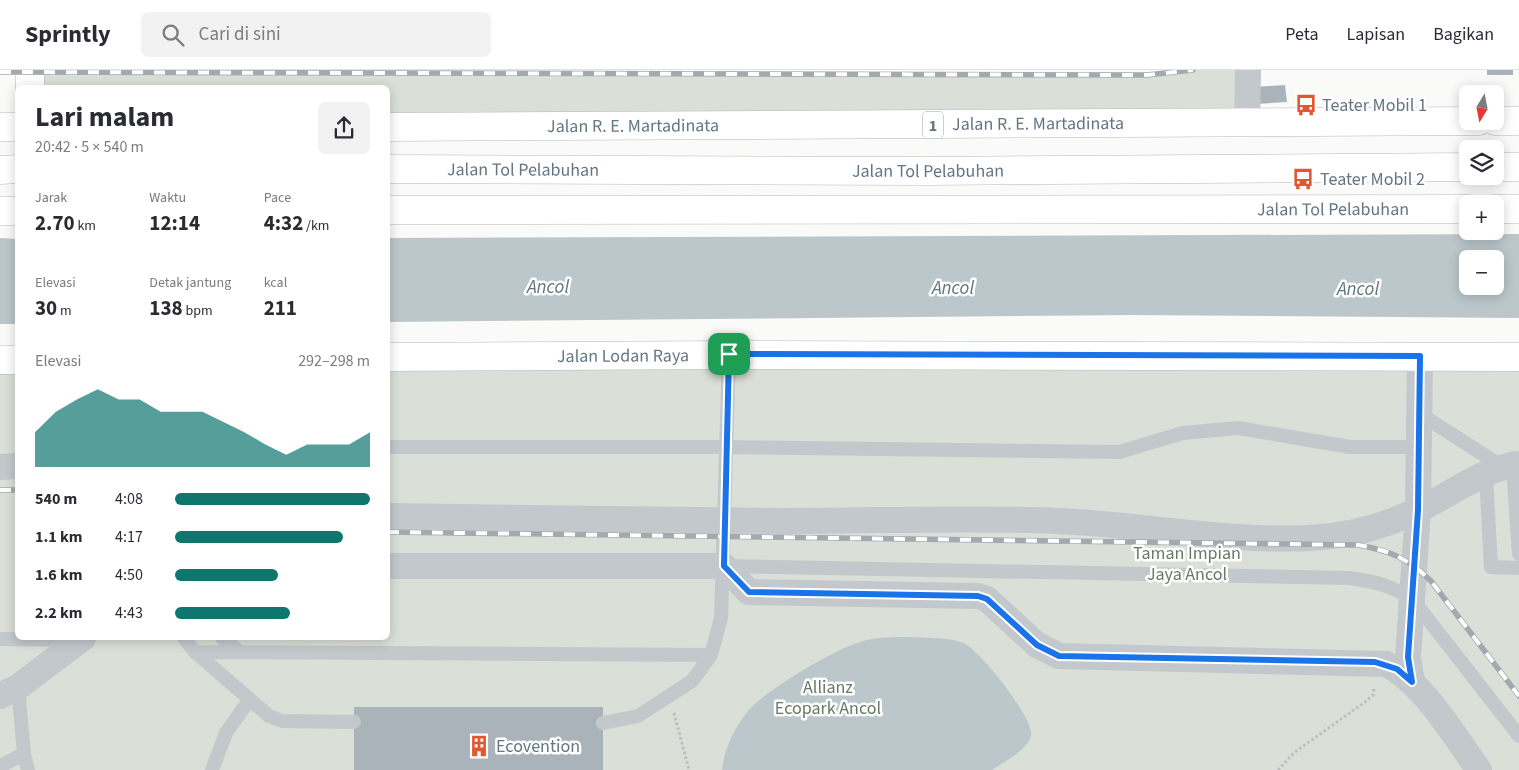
<!DOCTYPE html>
<html lang="id">
<head>
<meta charset="utf-8">
<style>
  :root { --surface:#fff; --page:#f2f2f3; --text:#2b2b33; --muted:#7c7c81; --line:#e1e1e2; --accent:#0f766e }
  body { margin:0; font-family:"Source Sans 3",sans-serif; background:var(--page); color:var(--text); height:100vh; display:flex; flex-direction:column; font-size:19px; white-space:nowrap }
  * { box-sizing:border-box; margin:0 }
  p { font-size:16px; color:var(--muted) }
  .icon { flex:none; width:28px; height:28px; fill:none; stroke:currentColor; stroke-width:2; stroke-linecap:round; stroke-linejoin:round }
  .map { position:relative; flex:1; overflow:hidden }
  .drawer { position:absolute; left:15px; top:15px; width:375px; height:555px; display:flex; flex-direction:column; background:var(--surface); border-radius:8px; box-shadow:0 2px 12px #0003 }
  .drawer>* { flex:none }
  .needle { width:32px; rotate:190deg }
  .tools { position:absolute; left:1459px; top:15px; display:grid; gap:10px }
  .tools a { display:grid; place-items:center; width:45px; height:45px; border-radius:8px; background:var(--surface); box-shadow:0 2px 12px #0003; font-size:25px }
  .pin { position:absolute; display:grid; place-items:center; width:42px; height:42px; color:#fff; margin:-21px; border-radius:10px; box-shadow:0 2px 8px #0006 }
  .round { display:grid; place-items:center; flex:none; width:52px; height:52px; border-radius:8px; background:var(--page) }
  .headline { display:flex; align-items:center; justify-content:space-between; height:85px; padding:0 20px }
  h1 { font-size:28px; font-weight:700; line-height:38px }
  .metrics { display:grid; grid-template-columns:repeat(3,1fr); gap:8px; height:85px; padding:5px 20px }
  .metrics div { display:grid; align-content:center }
  .metrics b { font-size:21px; font-weight:700 }
  .metrics small { font-size:14px; font-weight:400 }
  .metrics p { font-size:14px }
  .chart { height:140px; padding:10px 20px }
  .chart p { display:flex; justify-content:space-between }
  .chart svg { width:100%; height:90px; margin-top:5px; fill:var(--accent); opacity:.7 }
  ul { padding:0 20px; list-style:none; font-size:16px }
  li { display:grid; grid-template-columns:80px 60px 1fr; align-items:center; height:38px }
  li i { height:12px; border-radius:6px; background:var(--accent) }
  header { display:flex; align-items:center; gap:30px; box-sizing:border-box; height:70px; padding:0 25px; background:var(--surface); border-bottom:1px solid var(--line) }
  header strong { font-size:24px }
  nav { display:flex; gap:28px; margin-inline-start:auto; font-size:18px }
  .search { width:350px; height:45px; background:var(--page); display:flex; align-items:center; gap:12px; box-sizing:border-box; padding:0 18px; border-radius:8px; color:var(--muted); font-size:19px }
  .map>svg:first-child { display:block }
</style>
</head>
<body>
<header>
<strong>Sprintly</strong>
<div class="search"><svg class="icon" aria-label="search" viewBox="0 0 24 24"><circle cx="10" cy="10" r="6"/><path d="M15 15l6 6"/></svg>Cari di sini</div>
<nav><a>Peta</a><a>Lapisan</a><a>Bagikan</a></nav>
</header>
<div class="map">
<svg width="1519" height="700" viewBox="0 0 1519 700">
  <rect width="100%" height="100%" fill="#fafaf8"/>
  <path fill="#dadfd7" d="M1193,0h54v35l-93,19 -766,3v-39h-358v-17l1117,4z
    M388,287h1131v413h-1519v-410h17l1,278h370z"/>
  <path fill="#bbc7cb" fill-rule="evenodd" d="M1519,164v84l-387,-3 -744,7v-84zM1468,189h27v27h-27z
    M0,168l17,1v85h-17z
    M909,567c14,1 44,0 56,7 16,8 68,73 66,91 -3,15 -28,27 -39,35h-270c2,-21 13,-43 26,-59 19,-22 87,-62 115,-70 15,-4 30,-4 46,-4z"/>
  <path fill="#aab3b9" d="M1487,0h26v5h-26z
    M1285,15l2,17 -31,2 -1,-17z
    M354,637h249v63h-249z"/>
  <g fill="none" stroke-linecap="round" stroke-linejoin="round">
    <g stroke="#b3babf" stroke-width="29">
      <g id="secondary">
        <path d="M30,18v-18"/>
        <path id="s1" d="M388,287l341,-2 790,2"/>
        <path d="M0,290h18"/>
      </g>
    </g>
    <g stroke="#b4b9bd" stroke-width="29">
      <g id="highway">
        <path d="M1495,51h24"/>
        <path d="M0,57h18"/>
        <path id="s2" d="M388,57l1091,-6"/>
        <path d="M1495,97h24"/>
        <path id="s3" d="M388,99l539,2 541,-4"/>
        <path d="M0,100l18,-1"/>
        <path d="M1495,139h24"/>
        <path id="s4" d="M388,140l1080,-1"/>
        <path d="M0,141h18"/>
      </g>
    </g>
    <path stroke="#bbbfc2" stroke-width="3" stroke-dasharray="2.5 2.5" stroke-linecap="butt" d="M674,643l15,57
      M1278,700l17,-18 70,-50 8,-7 1,-7"/>
    <path stroke="#c3c8cc" stroke-width="14" d="M1420,344l83,53
      M388,377h338l393,5 64,-19 55,-5 112,19h70
      M1513,395l6,89
      M1486,405l5,92 28,1
      M724,496l626,12c26,4 41,7 63,22l106,136
      M184,568l11,14 74,64 13,5 72,1
      M222,568l18,14
      M0,569l76,1
      M195,582l516,3
      M18,617l6,67 4,16
      M603,653l35,-7 54,-35 19,-26 10,-37 8,-263
      M0,696l24,-12
      M212,700l14,-37 23,-33"/>
    <path stroke="#c3c8cc" stroke-width="26" d="M1247,53l1,-53
      M0,397l18,-1
      M388,446c132,2 265,4 397,5 90,0 181,-4 271,0 85,3 168,21 253,17 40,-2 75,-11 111,-29 29,-14 67,-42 99,-45
      M388,496h336l25,26 229,4 9,3 50,46 22,11 327,8c37,18 69,73 93,106
      M1412,612l-4,-25 10,-147 2,-154
      M0,626l18,-9 65,-49"/>
    <use href="#secondary" stroke="#fff" stroke-width="28"/>
    <use href="#highway" stroke="#fff" stroke-width="28"/>
    <g stroke="#a2aab0" stroke-width="5.5">
      <path id="rail" d="M0,2l1147,3 46,-5
        M0,420h18
        M388,462l970,13c33,6 49,13 73,36l88,115"/>
    </g>
    <use href="#rail" stroke="#fff" stroke-width="4" stroke-dasharray="11" stroke-linecap="butt"/>
  </g>
  <g fill="none" stroke-linecap="round" stroke-linejoin="round">
    <g stroke="#fff" stroke-width="10">
      <path id="route" d="M729,284l691,2 -2,154 -10,147 4,25 -15,-13 -22,-7 -316,-6 -22,-11 -50,-46 -9,-3 -229,-4 -25,-26z"/>
    </g>
    <use href="#route" stroke="#1a73e8" stroke-width="6"/>
  </g>
  <defs>
    <g id="bus-bare" transform="scale(1.725)"><path d="M-5-6H5V4H4V6H2V4H-2V6H-4V4H-5ZM-3.5-4V0h7V-4ZM-3.5 1.2v1.5H-2V1.2ZM2 1.2v1.5H3.5V1.2Z" fill="#e4572e" stroke="#fff" stroke-width="2.5" paint-order="stroke"/></g>
    <g id="building-bare" transform="scale(1.725)"><path d="M-4-6H4V6H1V3H-1V6H-4ZM-2.5-4.3h1.7v1.8h-1.7ZM.8-4.3h1.7v1.8H.8ZM-2.5-1h1.7V.8h-1.7ZM.8-1h1.7V.8H.8Z" fill="#e4572e" stroke="#fff" stroke-width="2.5" paint-order="stroke"/></g>
  </defs>
  <g fill-rule="evenodd">
    <use href="#bus-bare" x="1306" y="35"/>
    <use href="#bus-bare" x="1303" y="109"/>
    <use href="#building-bare" x="479" y="676"/>
  </g>
  <g text-anchor="middle" stroke-width="5" stroke-linejoin="round" paint-order="stroke">
    <rect fill="#fff" stroke="#939fa8" stroke-width="1" x="923" y="41.5" width="20" height="27" rx="4"/>
    <g font-size="16" font-weight="bold" fill="#657683">
      <text x="933" y="61">1</text>
    </g>
    <g font-size="18" fill="#657683" stroke="#fff" text-anchor="start">
      <text x="1322" y="41">Teater Mobil 1</text>
      <text x="1320" y="115">Teater Mobil 2</text>
      <text x="496" y="682">Ecovention</text>
    </g>
    <g font-size="18" fill="#657683" stroke="#fff">
      <text dy="6" stroke="none"><textPath href="#s2" startOffset="650">Jalan R. E. Martadinata</textPath></text>
      <text dy="6" stroke="none"><textPath href="#s2" startOffset="245">Jalan R. E. Martadinata</textPath></text>
      <text dy="6" stroke="none"><textPath href="#s3" startOffset="135">Jalan Tol Pelabuhan</textPath></text>
      <text dy="6" stroke="none"><textPath href="#s3" startOffset="540">Jalan Tol Pelabuhan</textPath></text>
      <text dy="6" stroke="none"><textPath href="#s4" startOffset="945">Jalan Tol Pelabuhan</textPath></text>
      <text dy="6" stroke="none"><textPath href="#s1" startOffset="235">Jalan Lodan Raya</textPath></text>
    </g>
    <g font-size="18" fill="#687a64" stroke="#fff">
      <text x="1187" y="489">Taman Impian<tspan x="1187" dy="21">Jaya Ancol</tspan></text>
      <text x="828" y="623">Allianz<tspan x="828" dy="21">Ecopark Ancol</tspan></text>
    </g>
    <g font-size="19" font-style="italic" fill="#60757c" stroke="#fff">
      <text x="548" y="223">Ancol</text>
      <text x="953" y="224">Ancol</text>
      <text x="1358" y="225">Ancol</text>
    </g>
  </g>
</svg>
<div class="tools">
<a><svg class="needle" viewBox="-14 -14 28 28"><path d="M0-13l5 13h-10z" fill="#e53935"/><path d="M0 13l5-13h-10z" fill="#7c7c81"/></svg></a>
<a><svg class="icon" aria-label="layers" viewBox="0 0 24 24"><path d="M12 4l9 5-9 5-9-5zM3 14l9 5 9-5"/></svg></a>
<a>+</a>
<a>−</a>
</div>
<div class="pin" style="left:729px;top:284px;background:#1e9e55"><svg class="icon" aria-label="arrive" viewBox="0 0 24 24"><path d="M6 21V4h12l-3 4 3 4H6"/></svg></div>
<section class="drawer">
<div class="headline"><div><h1>Lari malam</h1><p>20:42 · 5 × 540 m</p></div><a class="round"><svg class="icon" aria-label="share" viewBox="0 0 24 24"><path d="M12 15V3M7 8l5-5 5 5M5 13v7h14v-7"/></svg></a></div>
<div class="metrics">
<div><p>Jarak</p><b>2.70<small> km</small></b></div>
<div><p>Waktu</p><b>12:14</b></div>
<div><p>Pace</p><b>4:32<small> /km</small></b></div>
</div>
<div class="metrics">
<div><p>Elevasi</p><b>30<small> m</small></b></div>
<div><p>Detak jantung</p><b>138<small> bpm</small></b></div>
<div><p>kcal</p><b>211</b></div>
</div>
<div class="chart"><p><span>Elevasi</span>292–298 m</p>
<svg viewBox="0 0 160 44" preserveAspectRatio="none"><path d="M0 44V27L10 17L20 11L30 6L40 11L50 11L60 17L70 17L80 17L90 22L100 27L110 33L120 38L130 33L140 33L150 33L160 27V44z"/></svg>
</div>
<ul>
<li><b>540 m</b>4:08<i style="width:100%"></i></li>
<li><b>1.1 km</b>4:17<i style="width:86%"></i></li>
<li><b>1.6 km</b>4:50<i style="width:53%"></i></li>
<li><b>2.2 km</b>4:43<i style="width:59%"></i></li>
</ul>
</section>
</div>
</body>
</html>
